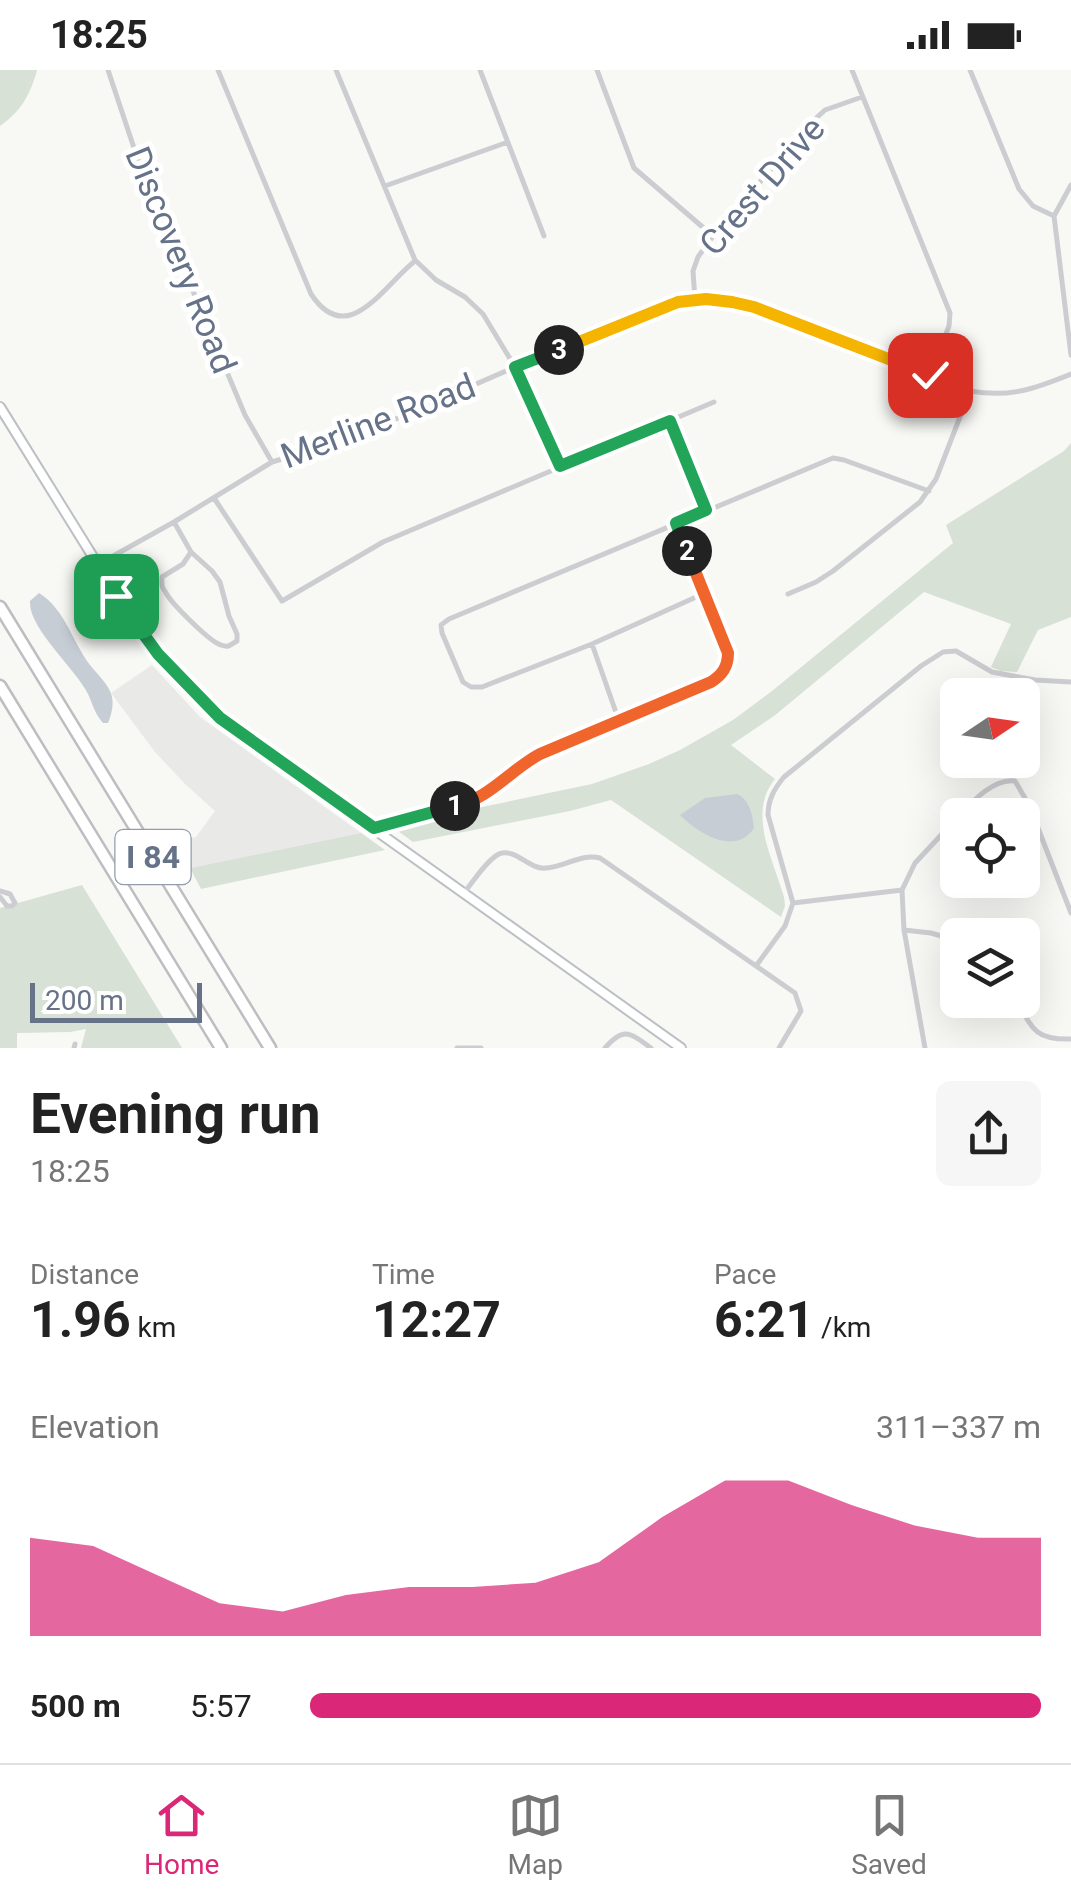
<!DOCTYPE html>
<html lang="en">
<head>
<meta charset="utf-8">
<style>
  :root { --surface:#fff; --page:#f6f6f6; --text:#222; --muted:#767676; --line:#e0e0e0; --accent:#db2777 }
  body { margin:0; font-family:Roboto,sans-serif; background:var(--page); color:var(--text); height:100vh; display:flex; flex-direction:column; font-size:38px; white-space:nowrap }
  * { box-sizing:border-box; margin:0 }
  p { font-size:32px; color:var(--muted) }
  .icon { flex:none; width:55px; height:55px; fill:none; stroke:currentColor; stroke-width:2; stroke-linecap:round; stroke-linejoin:round }
  .map { position:relative; height:978px; overflow:hidden }
  .side { display:flex; flex-direction:column; background:var(--surface); flex:1 }
  .side>* { flex:none }
  .needle { width:65px; rotate:77deg }
  .controls { position:absolute; left:940px; top:608px; display:grid; gap:20px }
  .controls a { display:grid; place-items:center; width:100px; height:100px; border-radius:15px; background:var(--surface); box-shadow:0 10px 40px #0002; font-size:50px }
  .scale { position:absolute; left:30px; bottom:25px; width:172px; box-sizing:border-box; padding-left:10px; border:5px solid #657288; border-top:0; font-size:28px; line-height:35px; white-space:nowrap; color:#657288; -webkit-text-stroke:8px #fff; paint-order:stroke }
  .pin { position:absolute; display:grid; place-items:center; width:85px; height:85px; color:#fff; margin:-42px; border-radius:20px; box-shadow:0 5px 15px #0006 }
  .km { position:absolute; width:50px; height:50px; margin:-25px; border-radius:50%; background:#222; color:#fff; font-size:28px; line-height:50px; text-align:center }
  .round { display:grid; place-items:center; flex:none; width:105px; height:105px; border-radius:15px; background:var(--page) }
  .summary { display:flex; align-items:center; justify-content:space-between; height:170px; padding:0 30px }
  h1 { font-size:55px; font-weight:700; line-height:75px }
  .figures { display:grid; grid-template-columns:repeat(3,1fr); gap:15px; height:170px; padding:10px 30px }
  .figures div { display:grid; align-content:center }
  .figures b { font-size:50px; font-weight:700 }
  .figures small { font-size:28px; font-weight:400 }
  .figures p { font-size:28px }
  .chart { height:280px; padding:20px 30px }
  .chart p { display:flex; justify-content:space-between }
  .chart svg { width:100%; height:180px; margin-top:10px; fill:var(--accent); opacity:.7 }
  ul { padding:0 30px; list-style:none; font-size:32px }
  li { display:grid; grid-template-columns:160px 120px 1fr; align-items:center; height:75px }
  li i { height:25px; border-radius:12px; background:var(--accent) }
  .status { display:flex; justify-content:space-between; align-items:center; height:70px; padding:0 50px; background:var(--surface); direction:ltr }
  .status svg { height:28px; fill:currentColor }
  .tabs { display:flex; justify-content:space-around; align-items:center; height:140px; border-top:2px solid var(--line); background:var(--surface); font-size:28px; color:var(--muted) }
  .tabs a { display:grid; justify-items:center; gap:5px }
  .tabs .on { color:var(--accent) }
  .map>svg:first-child { display:block }
</style>
</head>
<body>
<div class="status"><b>18:25</b><svg viewBox="0 0 49 12"><path d="M0 12V9h3v3zM5 12V6h3v6zM10 12V3h3v9zM15 12V0h3v12zM26 1h20v11H26zM47 4h2v5h-2z"/></svg></div>
<div class="map">
<svg width="1071" height="978" viewBox="0 0 1071 978">
  <rect width="100%" height="100%" fill="#f8f8f5"/>
  <path fill="#e9e9e8" d="M152,595l48,52 161,116 -171,35 -13,-28 19,-3 19,-26 -30,-27 -30,-32 -44,-59z"/>
  <path fill="#d8e1d6" d="M0,0h37c-6,23 -16,42 -37,56z
    M1071,373v174l-33,13 -21,42 -16,-1 -10,-4 20,-43 -87,-32 -150,124 -43,29 44,34c-28,34 -2,80 9,118l1,9 -4,11 -170,-117 -41,11 -157,31 -22,-16 201,-42 57,-20 31,-14 53,-30 39,-29 181,-148 -7,-18 118,-74z
    M361,763l24,17 -184,39 -11,-21z
    M82,815l100,163h-101l5,-19 -16,3 -53,1v15h-17v-140z"/>
  <path fill="#c6cdd4" d="M39,523c26,16 33,48 51,72 7,9 16,17 20,26 5,11 2,22 -2,32h-5c-8,-9 -10,-18 -15,-29 -12,-25 -60,-66 -58,-93z
    M737,724c12,5 16,21 17,34 -19,29 -56,5 -74,-13l25,-17z"/>
  <g fill="none" stroke-linecap="round" stroke-linejoin="round">
    <g stroke="#bcc0c5" stroke-width="12">
      <path id="secondary" d="M0,337l139,224 71,78 53,41 418,298"/>
    </g>
    <g stroke="#bcbec2" stroke-width="15">
      <path id="motorway" d="M0,537l270,441
        M0,616l221,362"/>
    </g>
    <path stroke="#cbcdd1" stroke-width="5" d="M108,0l30,90 21,50 86,205 27,47
      M218,0l93,224c37,56 73,-9 104,-33
      M336,0l79,190 21,20 29,17 18,17 32,53 45,99
      M480,0l64,166
      M597,0l37,98 79,68
      M852,0l98,243 -1,13 -19,49
      M970,0l49,119 14,17 21,10
      M1071,115l-17,31 17,139
      M385,116l123,-44
      M695,230l-2,-29 5,-14 15,-21 100,-115 12,-11 37,-13
      M670,351l36,89
      M214,428l68,103 101,-59 331,-140
      M174,452l17,30 21,19 8,11 9,34 8,18v7c-7,4 -8,7 -16,4 -11,-3 -49,-41 -55,-52 -5,-7 -4,-8 -4,-16l21,-13 8,-12
      M97,495l77,-43 98,-60 80,-24 163,-71 164,-65c26,-3 49,-1 75,5l216,84c40,7 64,-2 101,-17
      M705,523l-113,51 -110,43h-11l-8,-5 -21,-49 -1,-8 8,-6 384,-161 11,2 85,31
      M788,524l28,-12 17,-11 87,-69 16,-23 34,-88
      M592,574l27,77
      M960,745c13,-14 34,-37 55,-34l14,24 42,108
      M374,758c30,-13 63,-15 93,-25 28,-8 48,-36 73,-49l171,-72c12,-7 17,-15 17,-29l-52,-130
      M0,821l10,3 5,9 -3,3h-5l-7,-9
      M464,823c8,-10 26,-38 38,-40 15,-3 28,17 44,15 19,-1 35,-15 54,-10l195,135 6,18 -22,37
      M793,833l109,-13
      M904,860l27,3 27,8
      M756,896l29,-40 8,-23 -25,-88c0,-15 6,-26 16,-38l137,-111 22,-14 13,-1 36,21 43,8 36,2
      M1017,930c15,29 18,40 54,39
      M74,978l1,-4
      M457,978h24
      M605,978c19,-22 25,-15 46,0
      M925,978l-21,-118 -2,-40 13,-27 43,-46"/>
    <use href="#secondary" stroke="#fff" stroke-width="8"/>
    <use href="#motorway" stroke="#fff" stroke-width="10"/>
  </g>
  <g fill="none" stroke-linecap="round" stroke-linejoin="round">
    <g stroke="#fff" stroke-width="20">
      <path id="split-1" d="M116,526l42,58 62,64 154,110 81,-22"/>
    </g>
    <g stroke="#fff" stroke-width="20">
      <path id="split-2" d="M455,736c34,-7 55,-36 85,-52l171,-72c11,-7 17,-15 17,-29l-41,-102"/>
    </g>
    <g stroke="#fff" stroke-width="20">
      <path id="split-3" d="M559,280l-44,17 45,99 110,-45 36,89 -30,13 11,28"/>
    </g>
    <g stroke="#fff" stroke-width="20">
      <path id="split-4" d="M559,280l119,-48 28,-3 26,3 22,5 176,68"/>
    </g>
    <use href="#split-1" stroke="#22a559" stroke-width="12"/>
    <use href="#split-2" stroke="#f0652b" stroke-width="12"/>
    <use href="#split-3" stroke="#22a559" stroke-width="12"/>
    <use href="#split-4" stroke="#f5b400" stroke-width="12"/>
  </g>
  <g text-anchor="middle" stroke-width="10" stroke-linejoin="round" paint-order="stroke">
    <rect fill="#fff" stroke="#939cac" stroke-width="2.5" x="115.5" y="760" width="75" height="54" rx="8"/>
    <g font-size="32" font-weight="bold" fill="#657288">
      <text x="153" y="798">I 84</text>
    </g>
    <g font-size="35" fill="#657288" stroke="#fff">
      <text transform="translate(762 116) rotate(-49)" y="12">Crest Drive</text>
      <text transform="translate(181 190) rotate(68)" y="12">Discovery Road</text>
      <text transform="translate(378 351) rotate(-21)" y="12">Merline Road</text>
    </g>
  </g>
</svg>
<div class="controls">
<a><svg class="needle" viewBox="-14 -14 28 28"><path d="M0-13l5 13h-10z" fill="#e53935"/><path d="M0 13l5-13h-10z" fill="#767676"/></svg></a>
<a><svg class="icon" aria-label="locate" viewBox="0 0 24 24"><circle cx="12" cy="12" r="6"/><path d="M12 2v4M12 18v4M2 12h4M18 12h4"/></svg></a>
<a><svg class="icon" aria-label="layers" viewBox="0 0 24 24"><path d="M12 4l9 5-9 5-9-5zM3 14l9 5 9-5"/></svg></a>
</div>
<div class="scale">200 m</div>
<div class="pin" style="left:116px;top:526px;background:#1e9e55"><svg class="icon" aria-label="arrive" viewBox="0 0 24 24"><path d="M6 21V4h12l-3 4 3 4H6"/></svg></div>
<div class="pin" style="left:930px;top:305px;background:#d93025"><svg class="icon" aria-label="check" viewBox="0 0 24 24"><path d="M5 12l5 5 9-10"/></svg></div>
<b class="km" style="left:455px;top:736px">1</b>
<b class="km" style="left:687px;top:481px">2</b>
<b class="km" style="left:559px;top:280px">3</b>
</div>
<section class="side">
<div class="summary"><div><h1>Evening run</h1><p>18:25</p></div><a class="round"><svg class="icon" aria-label="share" viewBox="0 0 24 24"><path d="M12 15V3M7 8l5-5 5 5M5 13v7h14v-7"/></svg></a></div>
<div class="figures">
<div><p>Distance</p><b>1.96<small> km</small></b></div>
<div><p>Time</p><b>12:27</b></div>
<div><p>Pace</p><b>6:21<small> /km</small></b></div>
</div>
<div class="chart"><p><span>Elevation</span>311–337 m</p>
<svg viewBox="0 0 160 44" preserveAspectRatio="none"><path d="M0 44V20L10 22L20 29L30 36L40 38L50 34L60 32L70 32L80 31L90 26L100 15L110 6L120 6L130 12L140 17L150 20L160 20V44z"/></svg>
</div>
<ul>
<li><b>500 m</b>5:57<i style="width:100%"></i></li>
</ul>
</section>
<nav class="tabs">
<a class="on"><svg class="icon" aria-label="home" viewBox="0 0 24 24"><path d="M3 11l9-7 9 7M6 9v11h12V9"/></svg>Home</a>
<a><svg class="icon" aria-label="map" viewBox="0 0 24 24"><path d="M3 6l6-2 6 2 6-2v14l-6 2-6-2-6 2zM9 4v14M15 6v14"/></svg>Map</a>
<a><svg class="icon" aria-label="saved" viewBox="0 0 24 24"><path d="M7 4h10v16l-5-4-5 4z"/></svg>Saved</a>
</nav>
</body>
</html>
